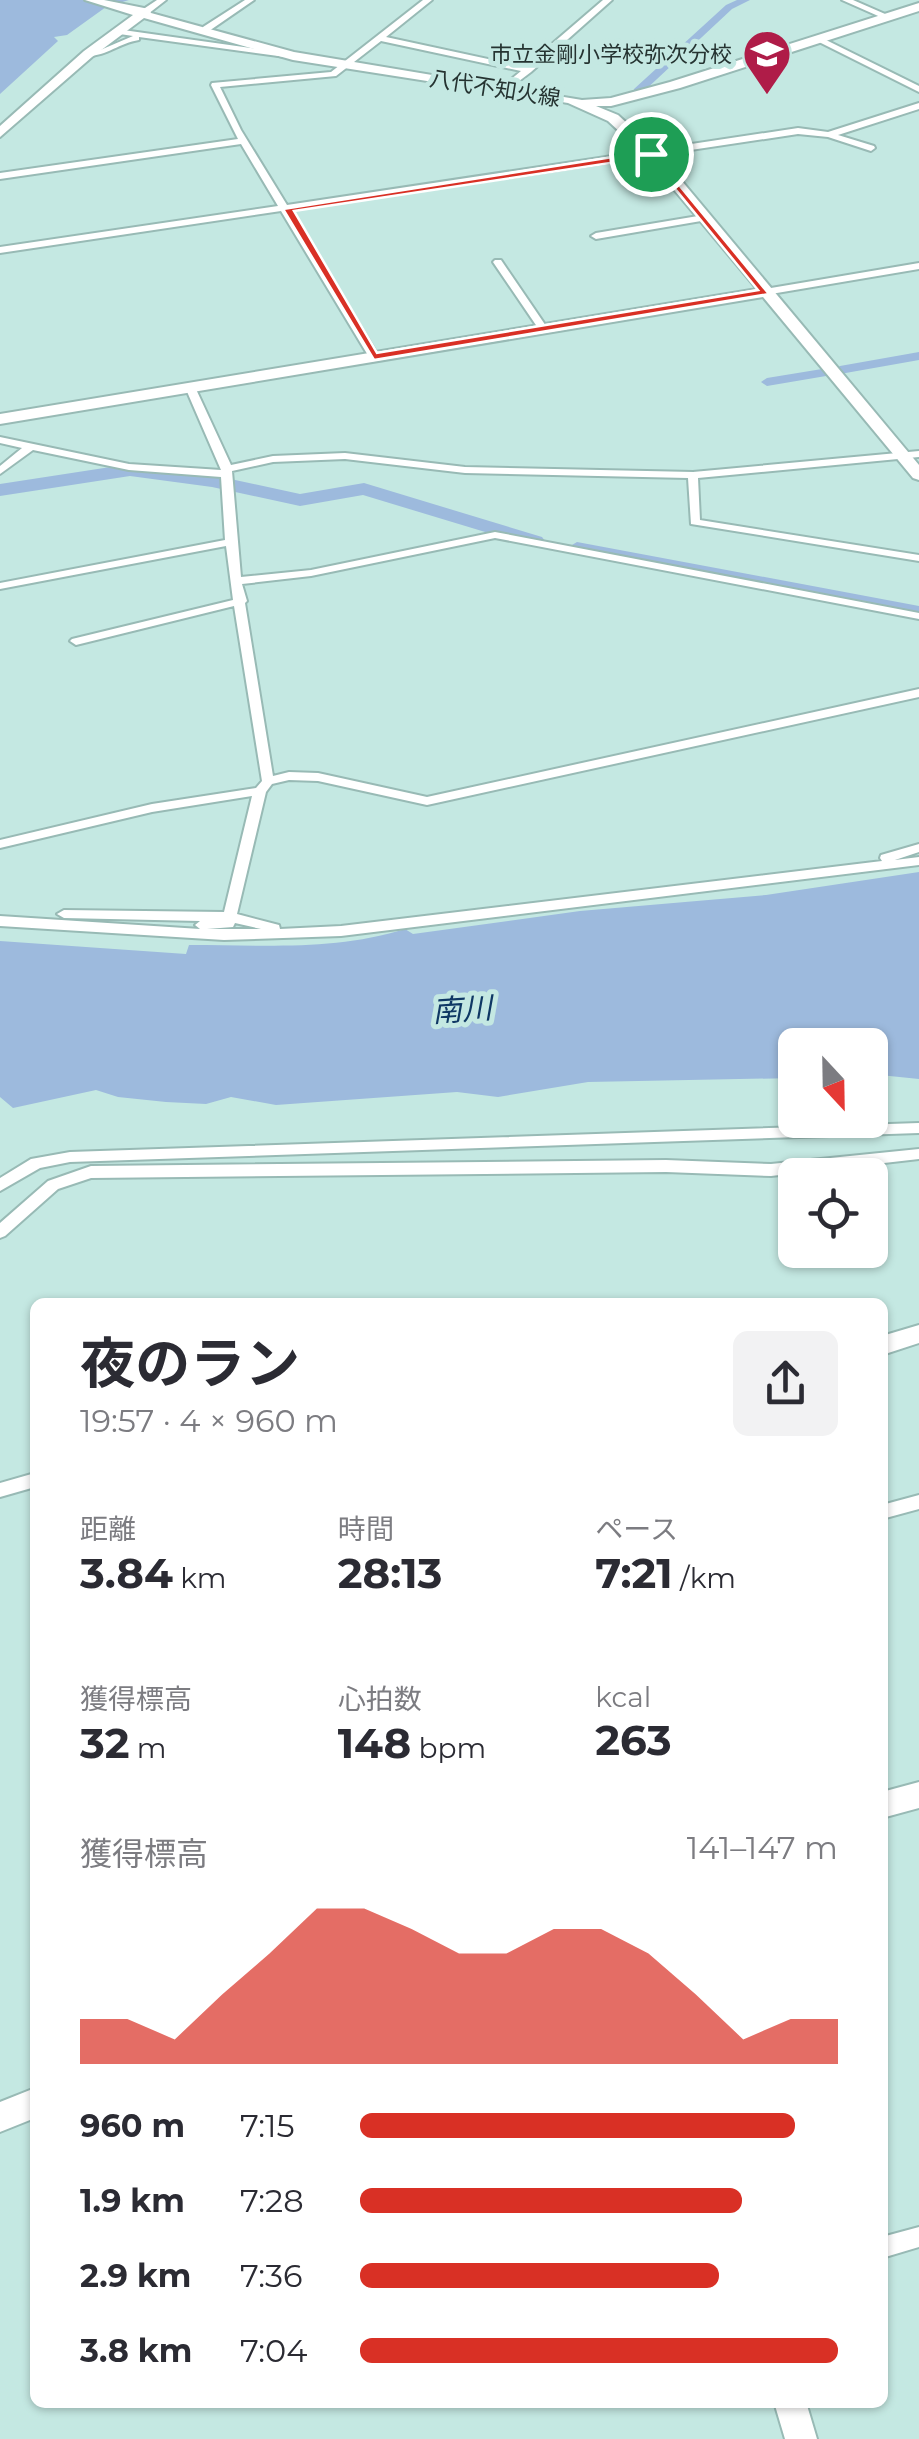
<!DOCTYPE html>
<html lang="ja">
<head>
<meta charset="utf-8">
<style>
  :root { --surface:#fff; --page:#f2f2f3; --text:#2b2b33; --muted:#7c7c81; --accent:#d93025 }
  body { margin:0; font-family:Montserrat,"Noto Sans JP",sans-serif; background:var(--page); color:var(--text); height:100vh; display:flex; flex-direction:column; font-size:38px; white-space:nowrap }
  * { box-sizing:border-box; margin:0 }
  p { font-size:32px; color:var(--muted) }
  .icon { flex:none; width:55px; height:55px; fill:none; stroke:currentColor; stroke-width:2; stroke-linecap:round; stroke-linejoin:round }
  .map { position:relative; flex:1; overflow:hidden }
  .panel { position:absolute; left:30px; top:1298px; width:858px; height:1110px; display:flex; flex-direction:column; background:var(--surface); border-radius:15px; box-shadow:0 2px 8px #0004 }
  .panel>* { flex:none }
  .needle { width:65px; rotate:158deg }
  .controls { position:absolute; left:778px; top:1028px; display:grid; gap:20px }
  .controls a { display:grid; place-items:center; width:110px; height:110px; border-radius:15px; background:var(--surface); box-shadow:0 2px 8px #0004; font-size:50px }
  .pin { position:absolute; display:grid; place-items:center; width:85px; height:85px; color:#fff; margin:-42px; border:5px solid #fff; border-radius:50%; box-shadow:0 2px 10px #0007 }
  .round { display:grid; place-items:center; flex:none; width:105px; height:105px; border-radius:15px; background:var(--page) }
  .overview { display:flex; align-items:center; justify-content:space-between; height:170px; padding:0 50px }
  h1 { font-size:55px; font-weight:700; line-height:75px }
  .stats { display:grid; grid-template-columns:repeat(3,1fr); gap:15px; height:170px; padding:10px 50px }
  .stats div { display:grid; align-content:center }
  .stats b { font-size:42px; font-weight:700 }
  .stats small { font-size:28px; font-weight:400 }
  .stats p { font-size:28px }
  .chart { height:280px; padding:20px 50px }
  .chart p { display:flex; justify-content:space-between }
  .chart svg { width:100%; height:180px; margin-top:10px; fill:var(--accent); opacity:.7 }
  ul { padding:0 50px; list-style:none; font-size:32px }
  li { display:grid; grid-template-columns:160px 120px 1fr; align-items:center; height:75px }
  li i { height:25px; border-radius:12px; background:var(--accent) }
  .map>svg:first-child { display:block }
</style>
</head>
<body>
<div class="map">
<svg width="919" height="2439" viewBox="0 0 919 2439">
  <rect width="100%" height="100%" fill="#c4e8e2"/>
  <path fill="#9dbadd" d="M0,0h129l-23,7 -39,28 -13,2 4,4 -58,53z
    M919,872v207l-49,-5v-29h-75v33l-207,4 -90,15 -41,-5 -181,13 -45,-8 -25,7 -40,-2 -48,-5 -22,-7 -83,18 -13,-11v-156l186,13 3,-9c72,0 147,6 216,-16l8,5 167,-23 186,-16z"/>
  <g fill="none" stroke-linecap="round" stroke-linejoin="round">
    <path fill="#9dbadd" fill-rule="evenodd" d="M737,0h13l-18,9 -90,84h-8v-4l92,-84z
      M919,352v8l-79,14 -6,-4 6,-4z
      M822,369l6,4 -2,3 -59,10 -6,-4 6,-4z"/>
    <path fill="#9dbadd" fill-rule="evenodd" d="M130,464l82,11 88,19 64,-11 178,54 3,4 -3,4h-14l-165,-50 -63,11 -88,-19 -82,-11 -130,20v-12z
      M577,542l342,64v12l-349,-66 -3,-4z"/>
    <g stroke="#98bab5" stroke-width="4">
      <path id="street" d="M157,0h9l-18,14h-6v-4z
        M245,0h9l-45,31h-6v-4z
        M423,0h9l-46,37 139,30 78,-67h9l-81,72 -25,19 -4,-3 1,-2 18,-15 -140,-30 -45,35 -116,11 21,43 46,75 511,-77 30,4 91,-29v6l-81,26 36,11 1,2 -4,3 -43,-14 -30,-3 -508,76 89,147 -5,3 -5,-3 -88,-146 -281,42v-6l278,-41 -37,-62 -241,35v-6l238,-34 -27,-54 1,-2 119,-11z
        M842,0h11l39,17 -7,2z
        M116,29l177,25 4,2 -4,2 -154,-21v3c-20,3 -33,17 -54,16v-4l13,-1 35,-15 -20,-3 -1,-2z
        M822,38l97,48v6l-100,-50 -1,-2z
        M704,215l3,1v4l-111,19 -5,-3 5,-3z
        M495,260h6l47,69 -2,2h-6l-47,-69z
        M919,263v6l-154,26 -5,-3 5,-3z
        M190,384l5,3 36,78 42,-9 72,-3 120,14 228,5 226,-21v6l-221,21 2,42 219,35v6l-228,-37 -3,-46 -223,-5 -120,-14 -72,3 -41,9 9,106 70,-7 184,-38 424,81v6l-424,-81 -184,38 -69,8 5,17 -2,2 28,173 16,-4 29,1 109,24 492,-108v8l-492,108 -109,-24 -29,-1 -17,4 -6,8 -29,122 42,11 1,4 61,-3 541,-65 -2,-3 1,-3 38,-11v8l-24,8 24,-3v8l-578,71 -117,4 -224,-14v-10l200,13 -5,-4 5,-4 -136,-3 -7,-4 7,-4 160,2 28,-116 -100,16 -152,36v-8l152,-36 104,-16 6,-7 -28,-175 -158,39 -6,-4 2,-2 161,-39 -7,-54 -226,43v-6l225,-43 -4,-63 -92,-7 -96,-20 -33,24v-8l22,-18 -22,-5v-6l129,27 92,6 -36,-83zM235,923l26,6h-54l26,-2z
        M919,1123v10l-849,29 -30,6 -40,23v-13l31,-19 39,-7z
        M919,1149v10l-148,17 -105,-4 -575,6 -33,11 -53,47 -5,2v-15l48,-42 43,-15 575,-6 105,4z
        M35,1473v14l-35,10v-14z
        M919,1495v14l-37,10v-14z
        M919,2227v20l-37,11v-21z"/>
    </g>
    <g stroke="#98bab5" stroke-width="4">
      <path id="secondary" d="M85,0h19l45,9 2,4 143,39 288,48 29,-2 59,-16 249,-79v8l-239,77 -69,18h-15l22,9 38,35 263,315v15l-6,-2 -150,-181 -763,127v-10l757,-125 -111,-133 -38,-35 -40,-18 -275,-43 -149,-42 -52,39 -92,80v-11l84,-75 49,-36z
        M919,1325v18l-37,12v-19z
        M919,1782v26l-37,10v-26z
        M35,2088v30l-35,14v-30z
        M774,2402h32l11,37h-32z"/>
    </g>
    <use href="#street" fill="#fff" fill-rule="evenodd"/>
    <use href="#secondary" fill="#fff" fill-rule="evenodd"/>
  </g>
  <path fill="#d93025" stroke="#fff" stroke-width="2.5" fill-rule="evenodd" d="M651,151l118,143 -395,66 -91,-151zM649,157l109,133 -381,63 -83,-142z"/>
  <defs>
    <g id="school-pin" transform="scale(2.5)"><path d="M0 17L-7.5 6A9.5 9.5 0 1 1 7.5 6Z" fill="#af1c48" stroke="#c4e8e2"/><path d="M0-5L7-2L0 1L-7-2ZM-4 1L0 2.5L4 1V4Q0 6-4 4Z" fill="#fff"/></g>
  </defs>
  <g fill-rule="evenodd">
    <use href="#school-pin" x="767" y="54"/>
  </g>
  <g text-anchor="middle" stroke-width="10" stroke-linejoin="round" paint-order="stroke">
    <g font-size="22" fill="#253331" stroke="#c4e8e2" text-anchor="end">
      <text x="732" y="62">市立金剛小学校弥次分校</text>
    </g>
    <g font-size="22" fill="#253331" stroke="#c4e8e2">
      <text transform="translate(495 88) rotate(9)" y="8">八代不知火線</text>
    </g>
    <g font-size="30" font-style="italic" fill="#0f3864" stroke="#c4e8e2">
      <text transform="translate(462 1010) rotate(-4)" y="10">南川</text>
    </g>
  </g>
</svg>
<div class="controls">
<a><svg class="needle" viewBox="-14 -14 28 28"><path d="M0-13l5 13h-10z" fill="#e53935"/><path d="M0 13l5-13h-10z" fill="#7c7c81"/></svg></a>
<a><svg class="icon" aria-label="locate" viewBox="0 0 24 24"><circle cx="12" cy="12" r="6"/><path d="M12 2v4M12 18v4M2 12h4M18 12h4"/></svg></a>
</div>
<div class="pin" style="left:651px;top:154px;background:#1e9e55"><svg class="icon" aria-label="arrive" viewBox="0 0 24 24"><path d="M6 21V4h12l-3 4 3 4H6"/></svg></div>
<section class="panel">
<div class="overview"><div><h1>夜のラン</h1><p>19:57 · 4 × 960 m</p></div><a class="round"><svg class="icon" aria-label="share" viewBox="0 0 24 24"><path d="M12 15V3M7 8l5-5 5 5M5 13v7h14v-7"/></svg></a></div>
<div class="stats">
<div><p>距離</p><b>3.84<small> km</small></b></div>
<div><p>時間</p><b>28:13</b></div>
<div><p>ペース</p><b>7:21<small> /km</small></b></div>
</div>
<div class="stats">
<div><p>獲得標高</p><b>32<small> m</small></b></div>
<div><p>心拍数</p><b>148<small> bpm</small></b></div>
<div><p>kcal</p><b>263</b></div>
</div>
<div class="chart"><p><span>獲得標高</span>141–147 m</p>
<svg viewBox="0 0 160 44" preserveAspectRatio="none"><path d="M0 44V33L10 33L20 38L30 27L40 17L50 6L60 6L70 11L80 17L90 17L100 11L110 11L120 17L130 27L140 38L150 33L160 33V44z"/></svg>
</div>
<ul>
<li><b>960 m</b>7:15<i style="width:91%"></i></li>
<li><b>1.9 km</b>7:28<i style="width:80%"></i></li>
<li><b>2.9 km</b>7:36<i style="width:75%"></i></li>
<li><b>3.8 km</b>7:04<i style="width:100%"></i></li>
</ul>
</section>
</div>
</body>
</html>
